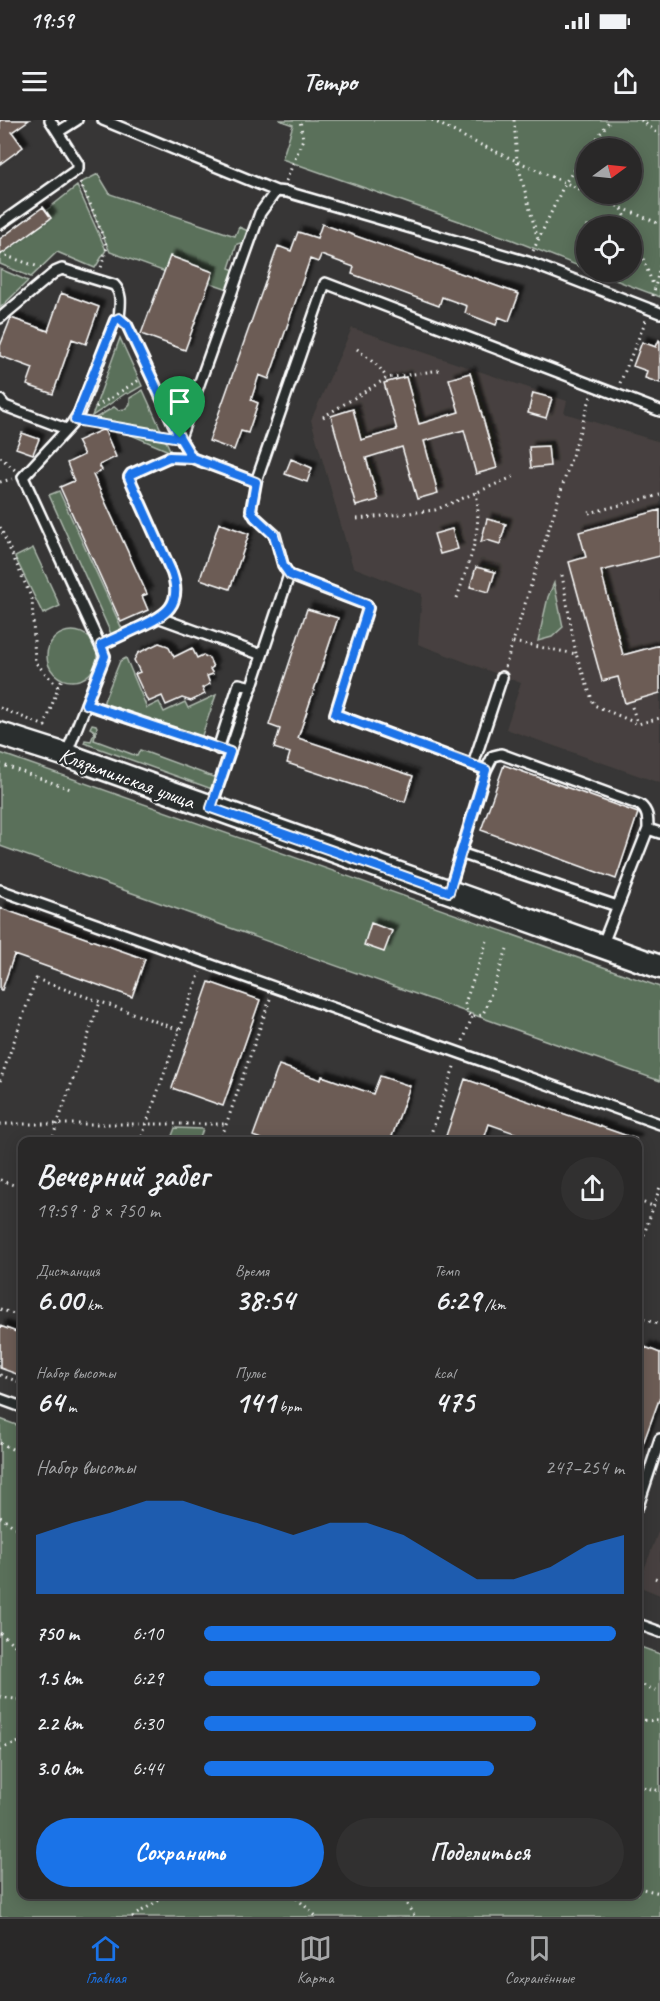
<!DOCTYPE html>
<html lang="ru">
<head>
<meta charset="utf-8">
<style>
  :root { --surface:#292828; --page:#313030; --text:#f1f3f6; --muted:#a5a6a8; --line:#454445; --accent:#1a73e8 }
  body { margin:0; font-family:Caveat,sans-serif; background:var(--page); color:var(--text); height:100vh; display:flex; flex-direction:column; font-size:22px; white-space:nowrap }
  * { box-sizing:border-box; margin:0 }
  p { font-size:20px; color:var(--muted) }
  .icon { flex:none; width:33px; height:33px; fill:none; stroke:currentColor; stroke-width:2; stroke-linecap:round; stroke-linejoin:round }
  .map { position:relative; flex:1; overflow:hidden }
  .sheet { position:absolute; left:18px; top:1017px; width:624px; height:762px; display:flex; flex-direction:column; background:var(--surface); border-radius:12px; box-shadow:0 3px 15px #0003,0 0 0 2px var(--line) }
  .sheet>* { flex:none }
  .needle { width:39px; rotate:75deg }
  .fabs { position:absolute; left:576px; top:18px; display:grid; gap:12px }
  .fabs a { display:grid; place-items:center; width:66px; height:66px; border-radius:50%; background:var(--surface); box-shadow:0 3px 15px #0003,0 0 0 2px var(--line); font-size:30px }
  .pin { position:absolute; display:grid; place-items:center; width:51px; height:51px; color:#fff; margin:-62px -26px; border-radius:50% 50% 50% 0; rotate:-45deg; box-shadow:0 0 6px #0007 }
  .pin .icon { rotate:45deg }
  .round { display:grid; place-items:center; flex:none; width:63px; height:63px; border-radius:32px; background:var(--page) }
  .overview { display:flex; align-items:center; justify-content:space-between; height:102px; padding:0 18px }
  h1 { font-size:33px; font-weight:600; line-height:45px }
  .metrics { display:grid; grid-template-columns:repeat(3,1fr); gap:9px; height:102px; padding:6px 18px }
  .metrics div { display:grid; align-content:center }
  .metrics b { font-size:30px; font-weight:600 }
  .metrics small { font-size:16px; font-weight:400 }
  .metrics p { font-size:16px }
  .chart { height:168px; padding:12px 18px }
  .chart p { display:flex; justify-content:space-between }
  .chart svg { width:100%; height:108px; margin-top:6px; fill:var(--accent); opacity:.7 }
  .button { display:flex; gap:12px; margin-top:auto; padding:12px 18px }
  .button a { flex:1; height:69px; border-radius:36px; background:var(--accent); color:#fff; font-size:24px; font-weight:600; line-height:69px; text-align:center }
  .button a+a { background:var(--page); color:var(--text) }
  ul { padding:0 18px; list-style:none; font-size:20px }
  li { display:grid; grid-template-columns:96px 72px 1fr; align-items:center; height:45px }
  li i { height:15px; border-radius:8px; background:var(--accent) }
  .status { display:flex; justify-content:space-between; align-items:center; height:42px; padding:0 30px; background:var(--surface); direction:ltr }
  .status svg { height:16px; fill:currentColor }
  header { display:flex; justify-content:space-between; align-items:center; height:78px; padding:0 18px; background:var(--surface); font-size:27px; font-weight:600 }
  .tabs { display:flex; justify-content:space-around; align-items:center; height:84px; border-top:2px solid var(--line); background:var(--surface); font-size:16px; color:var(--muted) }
  .tabs a { display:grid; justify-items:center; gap:3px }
  .tabs .active { color:var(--accent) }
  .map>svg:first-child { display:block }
</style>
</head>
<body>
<div class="status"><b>19:59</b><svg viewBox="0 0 49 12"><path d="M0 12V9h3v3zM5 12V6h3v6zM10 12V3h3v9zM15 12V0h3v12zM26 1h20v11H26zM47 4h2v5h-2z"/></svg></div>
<header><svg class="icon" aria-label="menu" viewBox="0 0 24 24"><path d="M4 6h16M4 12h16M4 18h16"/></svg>Tempo<svg class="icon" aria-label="share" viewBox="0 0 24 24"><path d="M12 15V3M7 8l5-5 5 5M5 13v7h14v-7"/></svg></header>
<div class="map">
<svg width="660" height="1797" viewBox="0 0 660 1797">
  <defs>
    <filter id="shadow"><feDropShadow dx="5.5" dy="-5.5" stdDeviation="1.5" flood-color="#0009"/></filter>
  </defs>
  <rect width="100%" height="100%" fill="#373636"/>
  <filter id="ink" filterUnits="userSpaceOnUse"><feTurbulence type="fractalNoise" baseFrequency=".0167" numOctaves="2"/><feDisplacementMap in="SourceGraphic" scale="12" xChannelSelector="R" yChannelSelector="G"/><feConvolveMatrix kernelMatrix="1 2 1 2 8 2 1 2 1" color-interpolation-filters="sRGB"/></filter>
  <g filter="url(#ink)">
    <path fill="#47413f" d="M352,208l215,73 -3,12 96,29v341l-154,-54 15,-46 -103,-39 4,-50 -69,-27 -42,-147z
      M660,1407v68l-22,-9z"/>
    <path fill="#5a6f5a" stroke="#acb7ac" stroke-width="1.5" fill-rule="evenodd" d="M279,0h381v177l-66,-25h38v-46h-46v43l-73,-29 -231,-81 11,-34zM586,28h46v46h-46z
      M98,54l12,20 125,42 4,-9 9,4 -4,11 -7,2 -8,24 11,4 -6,19 -58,-20 -5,3 -61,-22 -30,-69z
      M77,66l29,64 -11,18 -38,-16 -26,25 -31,-13v-17z
      M0,149l28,12 -28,27z
      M120,218l22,48 -14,8 -2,-1 -34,23z
      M143,270l28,62 -77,-33 20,-12 4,3 7,-1 5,-5v-6z
      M59,371l64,140 -11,5 -63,-141z
      M33,428l27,58 -17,8 -28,-57z
      M554,463l9,44 -11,10 -14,4 10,-44z
      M47 536a25 25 0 1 1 50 0a25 25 0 1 1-50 0Z
      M126,538l21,50 12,-6 5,10 21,-10 3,6 28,-13 -16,46 -96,-35v-5l16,-40z
      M92,604l4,1 1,2 -3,13 43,16 3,-6 76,28 -4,11 -128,-46 1,-3 6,1 4,-10 -5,-3z
      M0,633l660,234v94l-660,-235z
      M175,1008l28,1 -4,12h-29z
      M0,1299l22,8v467h616v-248l22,8v263h-660z"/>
    <path fill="#6c5c54" stroke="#fff" stroke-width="1.5" filter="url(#shadow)" d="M0,0h29l-17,12 11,15 -23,17z
      M43,87l8,11 -51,37v-16z
      M322,104l197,70 -10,27 -10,-4 -3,8 -31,-12 2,-7 -25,-9 -3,9 -87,-32 2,-7 -33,-12 -3,7 -8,-3 -41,120 -10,-4 -8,25 7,3 -10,30 -7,-2 -7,19 -25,-9 69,-195 13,5 7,-19 19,6z
      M170,136l43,16 -28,78 -44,-16z
      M61,173l38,14 -13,37 -14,-5 -19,55 -26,-9 6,-17 -33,-12v-10l11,-28 37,13z
      M659,220l1,1v42l-15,-5 2,-7 -14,-5 9,-24 14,5z
      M470,253l27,95 -21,6 -12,-44 -40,11 14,52 -21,6 -15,-52 -36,11 12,42 -22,6 -25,-90 22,-7 8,31 36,-10 -13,-47 22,-6 13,47 40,-12 -10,-33z
      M533,273l19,5 -6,20 -18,-5z
      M104,309l12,28 -17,8 3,5 -9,5 54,119 -5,2 6,14 -27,12 -61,-135 14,-6 -7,-18 17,-8 -7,-14z
      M22,313l17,6 -6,15 -17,-6z
      M548,326l2,20 -19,2 -2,-21z
      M291,339l21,9 -5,14 -22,-8z
      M660,390v46l-59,15 22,84 37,-10v48l-35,10 -7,-26 -16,4 -33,-119 17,-5 -7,-25z
      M487,399l19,5 -6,20 -13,-4 -6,2z
      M219,403l30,11 -19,55 -30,-10z
      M452,409l6,20 -18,5 -6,-20z
      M476,447l19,5 -6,20 -19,-5z
      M307,489l31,9 -40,120 115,38 -8,26 -118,-39 3,-10 -16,-5 6,-19 -11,-4z
      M159,523l9,3 6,11 18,-9 5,10 6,-3 6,3 4,9 -3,2 3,5 -6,2 3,8 -8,4 3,6 -14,7 -9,-3 -16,7 -4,-9 -14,6 -13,-28 5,-2 -6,-12 4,-7z
      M504,645l134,48 -22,66 -135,-49z
      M0,788l145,51 -13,38 -118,-42 -12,35h-2z
      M371,803l21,8 -8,21 -20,-7z
      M209,862l51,18 -37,106 -51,-18z
      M279,945l42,15 1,-4 51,18 7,-18 30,10 -20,56h-86l-14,-5 -2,5h-19l-16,-6z
      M465,959l171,60 -1,3h-95l-51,-18 -6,18h-39z
      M0,1206l22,8v42l-22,-8z
      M645,1227l15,6v44l-21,58 -1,-1v-100l4,2z"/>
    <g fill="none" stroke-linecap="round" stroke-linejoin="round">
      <g stroke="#fff" stroke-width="14">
        <path id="service" d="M103,0l173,71
          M58,12l19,-12
          M0,104l78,-55v-5l-28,-44
          M0,198l55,-46 7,-3 52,16c9,9 6,21 5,33
          M0,280l5,6 61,23
          M180,318l80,-225 16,-22 11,1 241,70 132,51
          M289,455l78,30 1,3 -33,106 151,56 -37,122
          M160,498l102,37
          M101,525c13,-6 26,-12 39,-18 26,-12 43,-22 32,-54l-43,-96 2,-3 38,-17 23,1
          M86,584l144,48
          M218,629l21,-65 13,3
          M66,635l39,-99 -82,-179 48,-52 8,-12 36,-93 4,-2 8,7 53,113 12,20 64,24
          M473,645l29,-88
          M486,650l7,-14 8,-2 139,51c8,6 8,14 8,24l12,4
          M211,688l78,-233 -6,-10 -8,-30 -20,-18 -4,-7 5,-28 69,-199 335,128
          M460,733l157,53
          M0,770l660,234
          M602,826l46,-117
          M0,1279l22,8
          M638,1386l22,-67
          M638,1504l22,8"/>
      </g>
      <g stroke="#fff" stroke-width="27">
        <path id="tertiary" d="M0,614l66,21 594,212"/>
      </g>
      <path stroke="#fff" stroke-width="3" stroke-dasharray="1.5 4.5" stroke-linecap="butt" d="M432,0l38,20 116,52
        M514,0l3,41 21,79
        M641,0l19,15
        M590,28l20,-28
        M286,61l17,-42 -3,-19
        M80,62l12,26 15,39 -6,21
        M589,74l71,30
        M622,89l8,17
        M632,111l22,56
        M533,131l32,-68 21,-30
        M0,134l42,14
        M653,176l7,-30
        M357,229l22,18 8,11
        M620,263l26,-63
        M96,287l43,-27
        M323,297l64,-39 53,-8
        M87,302l77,13
        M0,337l15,13
        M0,362l12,-3
        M589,393l71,-18
        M357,399l78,-9 78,-33
        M0,407l32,72 3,63 23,25 -13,39 -45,-18
        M562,455l14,79
        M457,478c12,-37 26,-66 19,-106
        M513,522l63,12 18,51 44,19 22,-6
        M505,547l86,-271
        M58,567l4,-8
        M632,587l5,15
        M0,644l73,26
        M487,821l-22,62 2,10 5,4 10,-2 3,-5 22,-61
        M463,921l9,-24
        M0,961l36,-102 144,51
        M0,1004h226
        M51,1022l49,-140
        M140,1022l60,-170
        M220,1022l50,-143
        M428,1022l27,-78
        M0,1060l22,8
        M638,1081l15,5
        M638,1113l5,2
        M638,1132l22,-65
        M0,1189l22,8
        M638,1197l22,8
        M0,1255l22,8
        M0,1323l22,11
        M0,1397l22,15
        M655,1458l5,2
        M0,1513l22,18
        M638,1563l22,9
        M0,1577l22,3
        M638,1600l22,1
        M0,1629l22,-8
        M638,1666l22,5
        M638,1768l22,5
        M292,1774l25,23
        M400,1774l15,23
        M132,1797l37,-23"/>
      <use href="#service" stroke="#2a2d2e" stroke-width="9"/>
      <use href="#tertiary" stroke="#2a2d2e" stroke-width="22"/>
    </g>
  </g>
  <g fill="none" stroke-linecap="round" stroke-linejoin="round" filter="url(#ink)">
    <g stroke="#fff" stroke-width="12">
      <path id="route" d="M180,318l-53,-113 -8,-7 -4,2 -40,100 105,18 12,20 -23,-1 -38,17 -2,3 43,96c11,32 -6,42 -32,54 -13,6 -26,12 -39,18l4,11 -19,48 144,48 -19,56 238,84 37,-122 -151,-56 33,-106 -1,-3 -77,-30 -7,-10 -9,-30 -19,-18 -4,-7 5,-28 -64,-24 -12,-20"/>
    </g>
    <use href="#route" stroke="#1a73e8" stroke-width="8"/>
  </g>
  <g text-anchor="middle" stroke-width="4.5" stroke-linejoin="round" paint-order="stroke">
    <g font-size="21" fill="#fff" stroke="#2a2d2e">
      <text transform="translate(127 658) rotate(20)" y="7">Клязьминская улица</text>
    </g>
  </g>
</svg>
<div class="fabs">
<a><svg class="needle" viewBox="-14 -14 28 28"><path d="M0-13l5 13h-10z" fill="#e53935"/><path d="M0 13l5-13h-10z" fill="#a5a6a8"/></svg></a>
<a><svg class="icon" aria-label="locate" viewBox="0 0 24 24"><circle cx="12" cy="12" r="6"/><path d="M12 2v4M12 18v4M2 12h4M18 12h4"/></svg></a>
</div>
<div class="pin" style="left:180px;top:318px;background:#1e9e55"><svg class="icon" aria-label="arrive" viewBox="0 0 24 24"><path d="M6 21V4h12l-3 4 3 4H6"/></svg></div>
<section class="sheet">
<div class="overview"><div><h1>Вечерний забег</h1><p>19:59 · 8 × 750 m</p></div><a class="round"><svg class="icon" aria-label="share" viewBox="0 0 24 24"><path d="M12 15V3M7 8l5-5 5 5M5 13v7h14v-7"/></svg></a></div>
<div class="metrics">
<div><p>Дистанция</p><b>6.00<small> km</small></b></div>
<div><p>Время</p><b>38:54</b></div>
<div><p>Темп</p><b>6:29<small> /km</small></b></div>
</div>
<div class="metrics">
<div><p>Набор высоты</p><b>64<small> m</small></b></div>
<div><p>Пульс</p><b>141<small> bpm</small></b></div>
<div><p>kcal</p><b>475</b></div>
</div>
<div class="chart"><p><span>Набор высоты</span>247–254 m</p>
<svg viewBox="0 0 160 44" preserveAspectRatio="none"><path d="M0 44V20L10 15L20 11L30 6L40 6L50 11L60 15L70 20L80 15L90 15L100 20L110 29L120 38L130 38L140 33L150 24L160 20V44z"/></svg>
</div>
<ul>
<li><b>750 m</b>6:10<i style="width:98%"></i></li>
<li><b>1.5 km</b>6:29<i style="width:80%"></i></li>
<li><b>2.2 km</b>6:30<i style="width:79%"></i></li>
<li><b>3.0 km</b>6:44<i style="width:69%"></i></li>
</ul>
<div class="button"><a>Сохранить</a><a>Поделиться</a></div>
</section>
</div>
<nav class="tabs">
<a class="active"><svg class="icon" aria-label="home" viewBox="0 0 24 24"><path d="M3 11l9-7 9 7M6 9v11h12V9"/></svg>Главная</a>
<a><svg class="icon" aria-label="map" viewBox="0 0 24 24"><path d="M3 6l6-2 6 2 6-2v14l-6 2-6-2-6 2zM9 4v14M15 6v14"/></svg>Карта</a>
<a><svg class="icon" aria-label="saved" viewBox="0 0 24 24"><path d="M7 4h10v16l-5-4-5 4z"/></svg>Сохранённые</a>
</nav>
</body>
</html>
